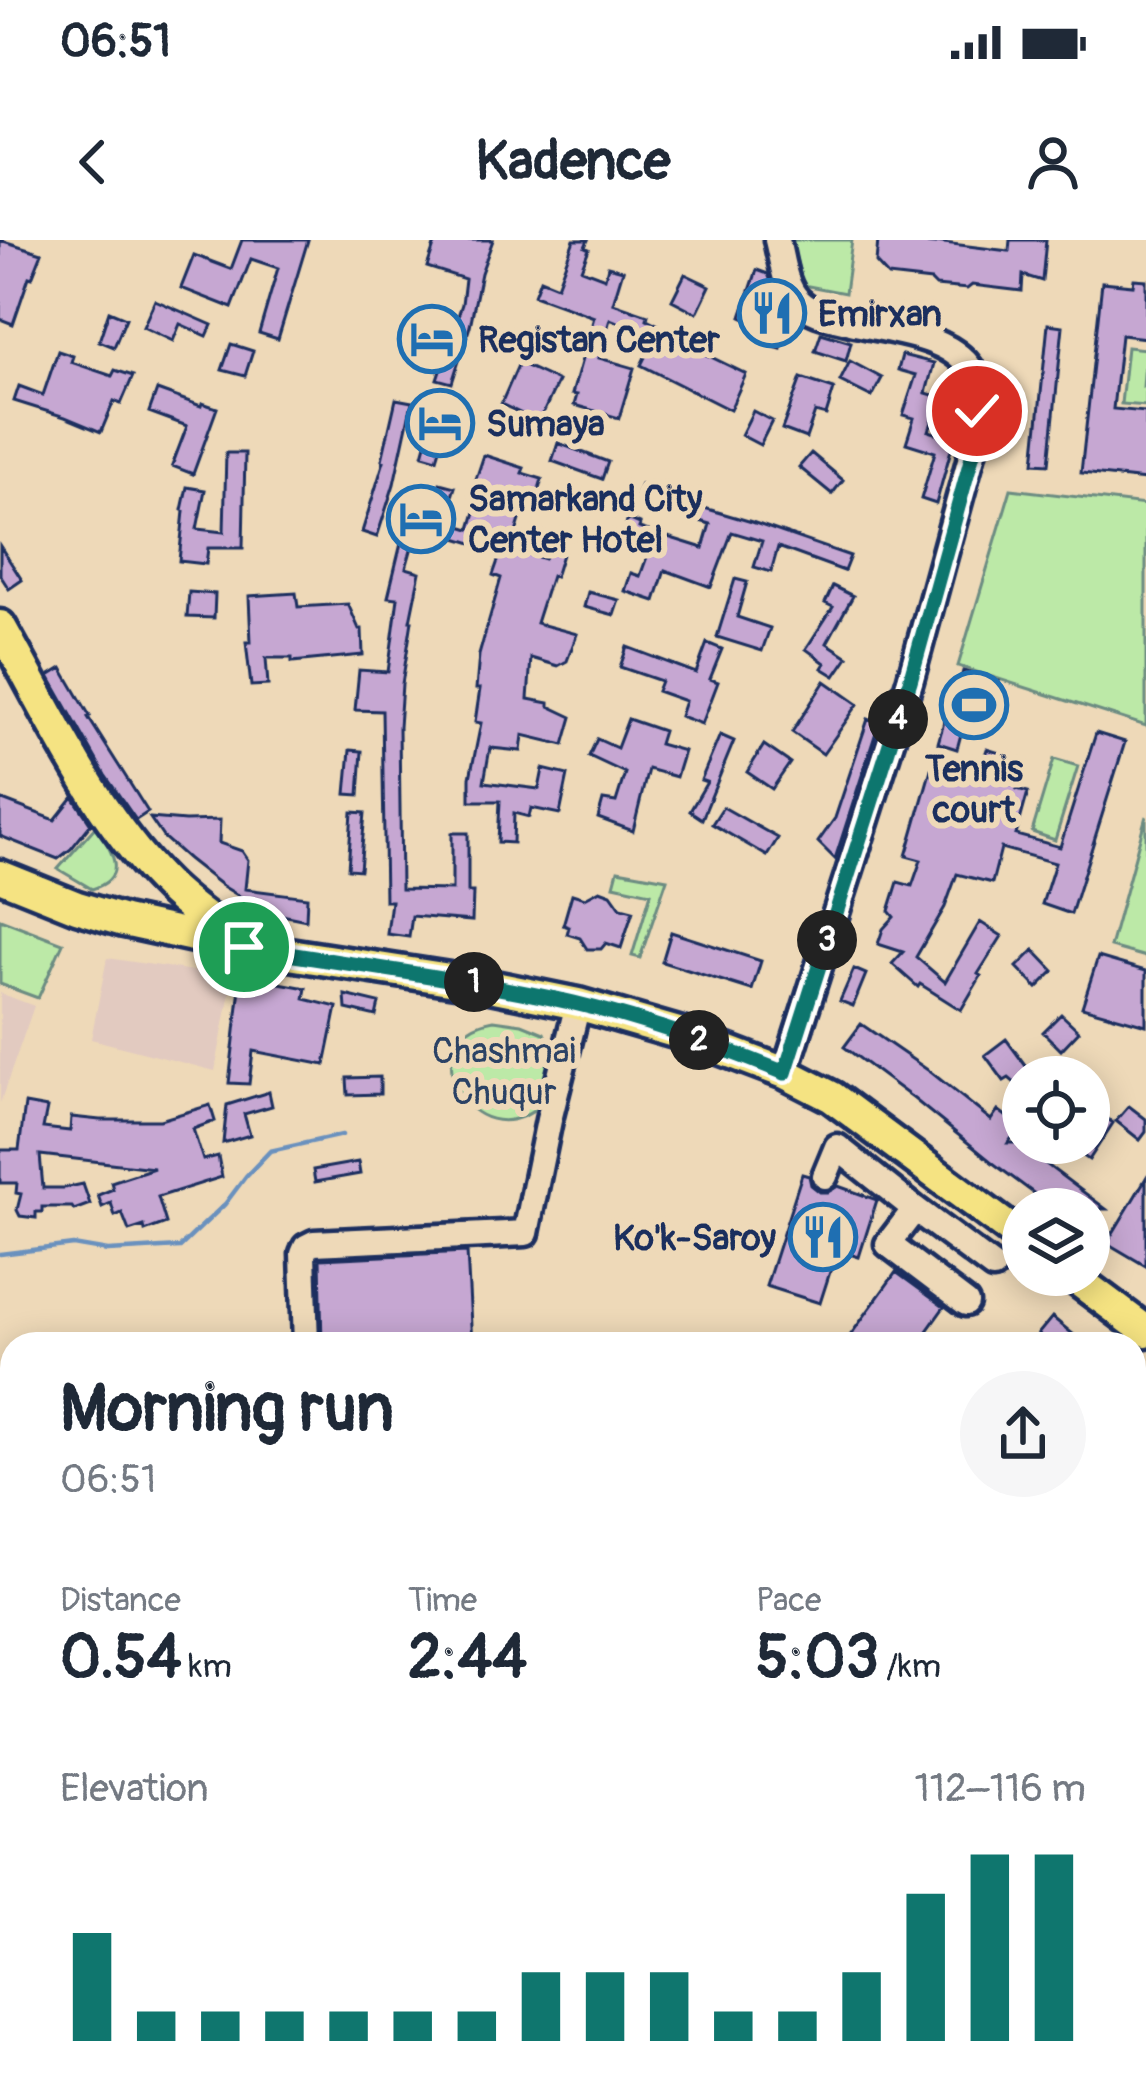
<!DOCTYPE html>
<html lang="en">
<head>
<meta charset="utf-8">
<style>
  :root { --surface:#fff; --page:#f6f6f7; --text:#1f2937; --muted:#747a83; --accent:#0f766e }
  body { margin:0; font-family:Pangolin,sans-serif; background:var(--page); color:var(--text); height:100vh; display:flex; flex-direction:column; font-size:45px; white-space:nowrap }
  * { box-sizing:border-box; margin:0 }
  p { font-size:39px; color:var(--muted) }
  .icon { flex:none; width:66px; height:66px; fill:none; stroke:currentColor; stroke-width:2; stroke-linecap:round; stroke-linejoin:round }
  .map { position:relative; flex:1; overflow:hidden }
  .drawer { position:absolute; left:0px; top:1092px; width:1146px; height:768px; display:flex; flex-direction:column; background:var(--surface); border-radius:36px 36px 0 0; box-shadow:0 6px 30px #0003 }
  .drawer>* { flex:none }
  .buttons { position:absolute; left:1002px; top:816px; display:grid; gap:24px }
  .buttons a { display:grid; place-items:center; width:108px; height:108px; border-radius:50%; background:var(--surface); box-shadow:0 6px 30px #0003; font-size:60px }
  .pin { position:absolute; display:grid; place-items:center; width:102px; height:102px; color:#fff; margin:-51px; border:6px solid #fff; border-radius:50%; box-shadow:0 3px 12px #0007 }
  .km { position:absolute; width:60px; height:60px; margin:-30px; border-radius:50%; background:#222; color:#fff; font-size:33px; line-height:60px; text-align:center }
  .round { display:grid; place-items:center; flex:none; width:126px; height:126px; border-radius:63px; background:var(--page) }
  .head { display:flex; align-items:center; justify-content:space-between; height:204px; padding:0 60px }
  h1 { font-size:66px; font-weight:800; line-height:90px }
  .stats { display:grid; grid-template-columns:repeat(3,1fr); gap:18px; height:204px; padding:12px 60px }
  .stats div { display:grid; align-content:center }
  .stats b { font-size:60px; font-weight:800 }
  .stats small { font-size:33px; font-weight:400 }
  .stats p { font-size:33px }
  .chart { height:336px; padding:24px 60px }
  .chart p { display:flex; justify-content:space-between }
  .chart svg { width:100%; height:216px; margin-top:12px; stroke:var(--accent); stroke-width:6 }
  .status { display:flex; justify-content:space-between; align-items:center; height:84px; padding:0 60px; background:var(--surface); direction:ltr }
  .status svg { height:33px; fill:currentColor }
  header { display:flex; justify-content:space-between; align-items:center; height:156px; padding:0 60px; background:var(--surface); font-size:54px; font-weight:800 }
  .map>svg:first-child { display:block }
</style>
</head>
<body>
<div class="status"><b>06:51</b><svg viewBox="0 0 49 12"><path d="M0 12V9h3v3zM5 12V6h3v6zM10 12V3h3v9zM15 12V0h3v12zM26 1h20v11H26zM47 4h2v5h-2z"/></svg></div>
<header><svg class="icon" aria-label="back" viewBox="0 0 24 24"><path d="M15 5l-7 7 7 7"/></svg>Kadence<svg class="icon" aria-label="person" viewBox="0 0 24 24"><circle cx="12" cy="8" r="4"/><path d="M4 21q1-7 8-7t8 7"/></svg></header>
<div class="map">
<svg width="1146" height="1860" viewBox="0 0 1146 1860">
  <rect width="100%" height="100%" fill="#eed9b8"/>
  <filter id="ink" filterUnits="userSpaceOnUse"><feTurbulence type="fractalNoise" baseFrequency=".00833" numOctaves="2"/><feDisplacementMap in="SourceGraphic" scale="24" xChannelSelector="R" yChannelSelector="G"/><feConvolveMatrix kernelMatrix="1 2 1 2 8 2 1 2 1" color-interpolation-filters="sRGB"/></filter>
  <g filter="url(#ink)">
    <path fill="#e2cac0" d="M107,718l126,19 -18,94 -124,-32z
      M0,753l34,13 -34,97z"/>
    <path fill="#bce9a7" stroke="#6c8c82" stroke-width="3" d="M791,0h61l-7,53 -42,-8z
      M1127,107l19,2 -3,38 3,1v18l-25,-2z
      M1011,249l135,16v221l-188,-60z
      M1054,519l24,7 -23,74 -23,-8z
      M1146,576v141l-36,-10z
      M96,586c14,23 35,51 -4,63l-34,-20z
      M618,630l49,9 -27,79 -8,-2 19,-63 -37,-8z
      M0,679l63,24 -25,55 -38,-14z
      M494,780l28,4 22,9 12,25 -13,46c-74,62 -136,-69 -49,-84z"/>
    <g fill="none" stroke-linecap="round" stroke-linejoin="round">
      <path stroke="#6b91be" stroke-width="4.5" d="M0,1014l73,-9 35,6 72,-4 45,-43 21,-28 24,-25 72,-16"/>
    </g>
    <path fill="#c6a7d2" stroke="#1b2f5e" stroke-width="3" d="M0,0l42,13 -10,25 -3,-1 -16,47 -13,-5z
      M242,0h66l-30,99 -19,-6 19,-65 -27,-9 -19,49 -51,-20 13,-33 37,14z
      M439,0h54l-12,33 -11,53 -18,57 -15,-4 25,-75 3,-25 -38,-12 7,-21z
      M574,0h14l-3,7 4,2 -8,20 24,9 3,-12 15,4 -10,33 35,12 -1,4 60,31 -2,4 41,20 -16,36 -89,-45 14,-28 -45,-18 -11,39 35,10 -15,50 -45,-13 3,-10 -5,-1 22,-77 -60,-22 6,-16 17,7z
      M878,0l57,4 1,-2 73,9 1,-11h36l-4,41 -19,-6 -1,16 -50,-6 -5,4 -31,-3 -5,-5 -43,-5 -12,-13z
      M757,30l11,4 19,47 -6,28 -21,-6 3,-11 -9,-9 -13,-6z
      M685,34l25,12 -13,27 -25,-13z
      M1134,39l12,1v58l-25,-3 -8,74 33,3v68l-65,-7 21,-191 31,3z
      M155,60l57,25 -5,11 -27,-12 -7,17 -30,-14z
      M109,71l17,7 -12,29 -15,-6z
      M1048,84l15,2 -14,138 -15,-1z
      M821,93l30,9 -5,19 -31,-10z
      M231,104l22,7 -8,25 -23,-6z
      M58,111l15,5 -2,6 41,14 3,-6 18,6 -12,28 -7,-3 -13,31 -36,-15 -51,-16 5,-15 24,9z
      M902,115l32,8 -8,30 14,4 -11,34 25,8 -18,65 -15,-5 14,-47 -29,-9 8,-25 -11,-3 13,-40 -18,-5z
      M850,121l32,17 -10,19 -32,-16z
      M519,123l39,18 -19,41 -38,-18z
      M801,138l33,11 -8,26 -11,-3 -9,26 -24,-9z
      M157,150l44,16 1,-3 15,5 -24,66 -21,-8 15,-40 -38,-14z
      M396,159l16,3 -18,82 -17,53 -15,-5 22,-71 -2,-1z
      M753,171l19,10 -12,24 -19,-10z
      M434,175l15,4 -12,40 -14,-4z
      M558,203l50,19 -6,17 -50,-18z
      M226,213h19l-2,95h-35l-2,16 -27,-3 5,-50 -2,-1 5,-23 18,3 -8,39 27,3z
      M811,213l32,27 -11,14 -33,-27z
      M484,215l40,13 -2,5 20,6 -5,17 -9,-2 -17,55 33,10 4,-12 15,4 -8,26 -4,-1 -15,47 41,11 -10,27 -9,5 -27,-8 -3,41 21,4v3l23,11 -8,28 -41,-10 -2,16 -31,-3 -6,34 55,7 4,-20 25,6 -8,39 -29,-6 -2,9 -15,-4 -1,30 -15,-1 2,-41h-30v-23l11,-55 -6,-1 5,-33h-4l3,-34 22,-77 -8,-3 8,-23 -83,-26 -12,42 14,4 -10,49h2l-10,63 -3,43 2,162 51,1v-57h16v59h5l-1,29 -60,-5 -3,21 -22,-3 4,-33h-6l-3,-190 -27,-1 4,-40 29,2 10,-74 -10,-1 21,-87 21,6 10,-33 15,4 -11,34 26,8 13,-44 -8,-3z
      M641,244l31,9 -4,14 -19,-6 -2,4 -12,-4z
      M677,260l75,22 98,34 -6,15 -66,-24 -7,25 -17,-5 8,-26 -30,-9 -21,55 -46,-17 -10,31 -30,-10 6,-18 9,3 11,-30 -29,-10 6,-17 12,5 -1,4 64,20 7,-24 -37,-11z
      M0,306l22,34 -13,9 -9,-14z
      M735,339l12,3 -10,35 33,11 -8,23 -45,-14z
      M833,346l20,10 -26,47 21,14 -13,19 -13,-8 3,-5 -19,-14 27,-42 -8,-4z
      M189,352l26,2 -1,24 -27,-1z
      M588,352l31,8 -5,15 -30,-8z
      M296,353l2,14 50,-3 11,25h3l1,26 -71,7v-4h-26l2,27 -17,1 -5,-44h5l-2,-46z
      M707,403l15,6 -12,30 8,3 -16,42 -22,-8 5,-15 -28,-10 4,-10 -41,-14 7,-20 69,26z
      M62,428l28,48 -2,1 60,95 -12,8 -31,-45 -56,-99z
      M963,431l36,10 -5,15 -35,-11z
      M825,441l33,23 -35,50 -31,-22z
      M945,478l19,5 -7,26 -19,-6z
      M628,479l35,12 -4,13 25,7 -8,26 -28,-8 -15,62 -35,-13 5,-18 13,2 9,-29 -36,-17 8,-17 20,9z
      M868,479l11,4 -44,136 -17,-17 17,-24z
      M1096,493l29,9 -54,172 -29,-10 13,-41 -54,-15 -9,35 -35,-9 -12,33 -29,50 29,25 35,-60 22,14 -24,38 3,2 -20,34 -41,-26 -2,3 -26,-23 11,-12 -25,-8 5,-15 11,-12 -5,-6 9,-29 14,4 9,-26 -15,-4 25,-87 45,13 11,-33 16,5 -8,25 23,7 -1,3 11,3 -12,43 44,12z
      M720,495l14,6 -32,78 -12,-8 17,-29 -6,-2z
      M764,505l26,18 -18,26 -25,-17z
      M350,510l12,1 -3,44 -13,-1z
      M73,557l18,27 -20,25 -13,10 -58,-23v-37l55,21z
      M723,567l55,31 -11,18 -55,-32z
      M352,572l13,1 -5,57 -12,-1z
      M150,578l35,3 35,-1 -1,23 23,8 6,9 -3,29 62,8 -1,23 -49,-10v-3l-36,-22 -33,-26 -25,-22z
      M600,650l11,4 10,14 12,3 -12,37 -15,-5 -5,6h-14l-7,-11 -13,-4 2,-7 -6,-2 9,-31 13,4z
      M671,692l90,29 -9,29 -90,-28z
      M1034,710l20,21 -17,17 -20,-21z
      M1098,717l48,14v54l-64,-18z
      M854,729l12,5 -13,32 -13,-5z
      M241,739l28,2 37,7 -2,11 33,8 -12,58 -72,-14 -4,33 -20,-1z
      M345,755l34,8 -3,13 -30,-7z
      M1061,774l18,17 -18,19 -18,-18z
      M861,784l71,49 59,47 7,-10 22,17 -12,16h10l88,66h-51l-62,-46 -79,-64 -70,-52z
      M1006,799l28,38h-11v13l-14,-12 -5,3 -19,-26z
      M380,837v17l-32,1 -1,-17z
      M269,852l3,14 -28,8 6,21 -27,8 4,-38z
      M1089,863l24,20 -24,37 -25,-17h25z
      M25,864l22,4 -4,20 27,3 1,-14 29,3h60l50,-15 5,16 -22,8 10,31 15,-4 4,21 -64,20 8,26 -21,8 -1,-5 -15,5 -7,-18 -7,3 -4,-13 -9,4 -4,-12 15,-6 -2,-7 43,-14 -114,-13 3,33h21l19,-4 7,20 -16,6 -2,-3h-30v5h-6v6l-16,-2 -3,-6 4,-16 -5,-1 1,-10h-17v-33h19z
      M1129,866l17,13v13l-6,8 -24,-19z
      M358,922l2,12 -45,8 -2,-12z
      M802,934l7,2 2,9 9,7h8l10,-6 39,14 -18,57 -22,-7 -17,53 -54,-17z
      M1146,938v88l-39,-23z
      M467,1012l5,92h-150l-2,-85z
      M896,1032l48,35 -17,24 18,13h-101z
      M1052,1077l33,27h-35l-12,-10z
      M1146,1136v47l-12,15v-47z
      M1146,1453v142l-12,-14v-112z
      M0,1607l12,5v57l-12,-5z
      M1146,1726v134h-6l-6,-7v-116z
      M12,1819v29h107l1,12h-120v-40z
      M215,1848h88l1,12h-88z
      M344,1848h44l1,12h-44z"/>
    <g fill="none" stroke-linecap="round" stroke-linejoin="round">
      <g stroke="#1b2f5e" stroke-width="33">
        <path id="minor" d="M777,0c5,19 7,47 22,61 14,14 33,16 52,21 38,9 106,13 124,55 7,18 3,46 0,65l-65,239 -125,392
          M825,936l12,-29 78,62 78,58
          M915,969l-27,35 78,59
          M306,1104l-3,-90 3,-7 8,-4 212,-10 23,-113 29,-116
          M1038,1848l10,12
          M1071,1848l11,12"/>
      </g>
      <g stroke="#1b2f5e" stroke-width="39">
        <path id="major" d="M0,386c49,86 92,184 163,256 21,22 47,39 72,58
          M0,636l77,31 47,14 120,26 231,36 103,21 107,31 100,38 47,24 191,142
          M1071,1035l75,56"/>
      </g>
      <use href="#minor" stroke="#eed9b8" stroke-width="24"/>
      <use href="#major" stroke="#f5e382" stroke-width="30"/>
    </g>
  </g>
  <g fill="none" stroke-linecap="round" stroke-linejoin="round" filter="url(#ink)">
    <g stroke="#fff" stroke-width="24">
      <path id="route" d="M244,707c110,18 221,32 330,56 72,17 142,42 211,70l125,-392 66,-239 1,-31"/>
    </g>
    <use href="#route" stroke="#0f766e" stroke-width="15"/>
  </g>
  <defs>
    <g id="restaurant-ring" transform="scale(3.45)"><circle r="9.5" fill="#eed9b8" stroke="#1f6fb2" stroke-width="1.5"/><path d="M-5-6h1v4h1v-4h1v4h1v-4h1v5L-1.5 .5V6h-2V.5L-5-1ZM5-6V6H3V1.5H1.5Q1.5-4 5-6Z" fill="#1f6fb2"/></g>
    <g id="hotel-ring" transform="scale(3.45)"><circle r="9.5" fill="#eed9b8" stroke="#1f6fb2" stroke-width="1.5"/><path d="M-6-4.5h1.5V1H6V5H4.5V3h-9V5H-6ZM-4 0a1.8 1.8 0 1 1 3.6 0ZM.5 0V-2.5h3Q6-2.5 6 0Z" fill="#1f6fb2"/></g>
    <g id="stadium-ring" transform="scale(3.45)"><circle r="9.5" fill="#eed9b8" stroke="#1f6fb2" stroke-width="1.5"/><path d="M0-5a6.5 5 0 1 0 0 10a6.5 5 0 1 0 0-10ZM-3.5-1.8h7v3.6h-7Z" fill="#1f6fb2"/></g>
  </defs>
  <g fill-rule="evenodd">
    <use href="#restaurant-ring" x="772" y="73"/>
    <use href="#hotel-ring" x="432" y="99"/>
    <use href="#hotel-ring" x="440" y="183"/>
    <use href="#hotel-ring" x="421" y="279"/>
    <use href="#stadium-ring" x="974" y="465"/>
    <use href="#restaurant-ring" x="823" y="997"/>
  </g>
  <g text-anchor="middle" stroke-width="12" stroke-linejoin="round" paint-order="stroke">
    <g font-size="36" font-weight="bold" fill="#1b2f5e" stroke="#eed9b8" text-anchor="start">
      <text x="818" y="86">Emirxan</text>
      <text x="478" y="112">Registan Center</text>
      <text x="486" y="196">Sumaya</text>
      <text x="468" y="271">Samarkand City<tspan x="468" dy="41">Center Hotel</tspan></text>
      <text x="974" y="541" text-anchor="middle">Tennis<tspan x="974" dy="41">court</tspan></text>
      <text x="776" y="1010" text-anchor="end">Ko'k-Saroy</text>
    </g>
    <g font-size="36" fill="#2b4265" stroke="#eed9b8">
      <text x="504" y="823">Chashmai<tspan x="504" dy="41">Chuqur</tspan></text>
    </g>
  </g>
</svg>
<div class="buttons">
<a><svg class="icon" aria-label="locate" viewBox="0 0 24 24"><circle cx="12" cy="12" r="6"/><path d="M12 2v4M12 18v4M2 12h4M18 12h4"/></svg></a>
<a><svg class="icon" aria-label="layers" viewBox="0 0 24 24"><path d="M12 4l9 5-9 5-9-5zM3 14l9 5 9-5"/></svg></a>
</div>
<div class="pin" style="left:244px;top:707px;background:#1e9e55"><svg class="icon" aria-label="arrive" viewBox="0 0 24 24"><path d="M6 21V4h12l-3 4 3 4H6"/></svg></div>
<div class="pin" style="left:977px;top:171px;background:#d93025"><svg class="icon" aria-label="check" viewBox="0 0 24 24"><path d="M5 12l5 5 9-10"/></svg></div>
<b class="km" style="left:474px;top:742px">1</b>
<b class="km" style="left:699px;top:800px">2</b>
<b class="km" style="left:827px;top:700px">3</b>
<b class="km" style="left:898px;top:479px">4</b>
<section class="drawer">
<div class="head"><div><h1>Morning run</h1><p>06:51</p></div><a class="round"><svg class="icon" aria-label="share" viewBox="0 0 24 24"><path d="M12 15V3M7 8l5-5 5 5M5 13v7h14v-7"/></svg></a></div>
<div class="stats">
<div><p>Distance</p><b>0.54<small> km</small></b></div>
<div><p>Time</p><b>2:44</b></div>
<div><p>Pace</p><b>5:03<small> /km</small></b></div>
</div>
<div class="chart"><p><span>Elevation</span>112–116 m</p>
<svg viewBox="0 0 160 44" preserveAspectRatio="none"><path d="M5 44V22M15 44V38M25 44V38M35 44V38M45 44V38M55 44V38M65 44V38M75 44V30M85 44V30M95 44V30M105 44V38M115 44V38M125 44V30M135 44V14M145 44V6M155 44V6"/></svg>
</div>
</section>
</div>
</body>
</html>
